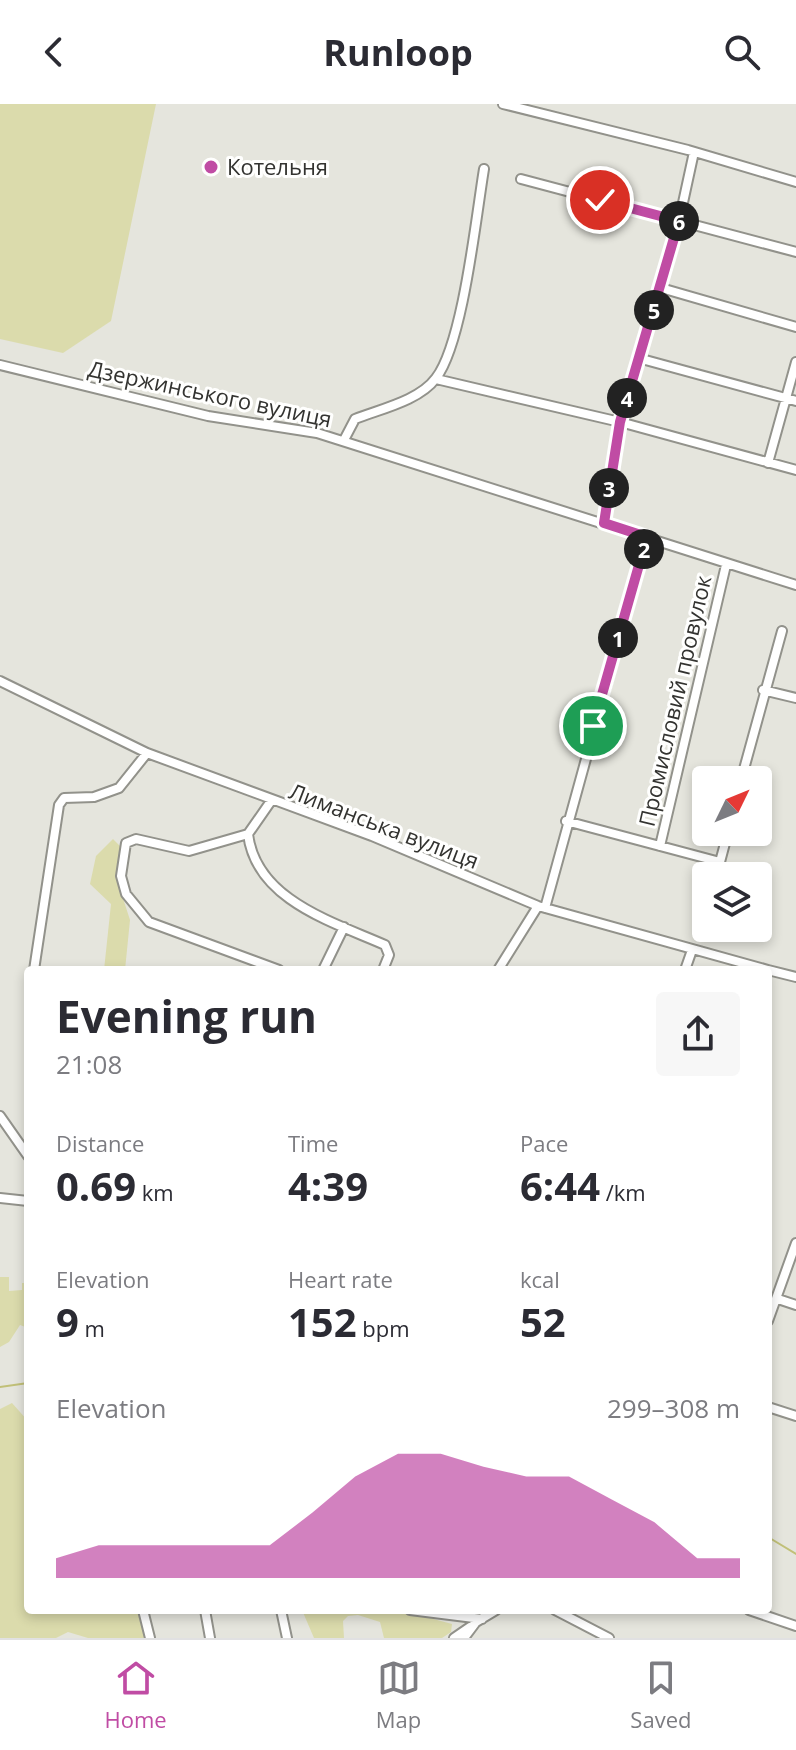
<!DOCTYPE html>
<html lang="en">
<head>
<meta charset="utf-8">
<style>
  :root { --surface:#fff; --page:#f7f7f7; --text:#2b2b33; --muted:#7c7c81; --line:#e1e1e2; --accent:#c04ca4 }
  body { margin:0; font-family:"Open Sans",sans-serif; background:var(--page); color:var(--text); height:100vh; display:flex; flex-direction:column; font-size:30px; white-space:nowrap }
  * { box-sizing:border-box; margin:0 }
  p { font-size:26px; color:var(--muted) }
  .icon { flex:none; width:44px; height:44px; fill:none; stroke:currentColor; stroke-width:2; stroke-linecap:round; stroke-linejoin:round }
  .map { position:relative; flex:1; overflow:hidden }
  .drawer { position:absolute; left:24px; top:862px; width:748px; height:648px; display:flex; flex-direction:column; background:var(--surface); border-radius:8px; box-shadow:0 4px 12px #0003 }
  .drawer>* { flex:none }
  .needle { width:52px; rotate:47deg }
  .controls { position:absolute; left:692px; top:662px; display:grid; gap:16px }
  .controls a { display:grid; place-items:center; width:80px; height:80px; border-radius:8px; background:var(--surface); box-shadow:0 4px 12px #0003; font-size:40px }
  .pin { position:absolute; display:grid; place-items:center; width:68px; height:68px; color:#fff; margin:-34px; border:4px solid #fff; border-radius:50%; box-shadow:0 2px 8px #0007 }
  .km { position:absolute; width:40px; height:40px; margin:-20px; border-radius:50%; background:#222; color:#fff; font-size:22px; line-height:40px; text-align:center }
  .round { display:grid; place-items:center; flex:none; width:84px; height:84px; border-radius:8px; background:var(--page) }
  .summary { display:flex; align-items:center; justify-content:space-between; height:136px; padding:0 32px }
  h1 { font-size:44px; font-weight:700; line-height:60px }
  .stats { display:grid; grid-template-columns:repeat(3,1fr); gap:12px; height:136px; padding:8px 32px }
  .stats div { display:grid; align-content:center }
  .stats b { font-size:40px; font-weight:700 }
  .stats small { font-size:22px; font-weight:400 }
  .stats p { font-size:22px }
  .chart { height:224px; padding:16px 32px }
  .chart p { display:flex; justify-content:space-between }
  .chart svg { width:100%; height:144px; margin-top:8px; fill:var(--accent); opacity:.7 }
  header { display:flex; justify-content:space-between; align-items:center; height:104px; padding:0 32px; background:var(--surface); font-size:36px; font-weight:700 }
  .tabs { display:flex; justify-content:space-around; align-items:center; height:112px; border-top:2px solid var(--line); background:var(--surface); font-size:22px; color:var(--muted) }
  .tabs a { display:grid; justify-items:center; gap:4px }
  .tabs .selected { color:var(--accent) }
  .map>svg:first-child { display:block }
</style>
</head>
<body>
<header><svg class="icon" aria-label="back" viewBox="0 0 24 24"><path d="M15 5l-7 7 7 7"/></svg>Runloop<svg class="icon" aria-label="search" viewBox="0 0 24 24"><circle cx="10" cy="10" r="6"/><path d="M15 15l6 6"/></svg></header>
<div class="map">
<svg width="796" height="1534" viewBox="0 0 796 1534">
  <rect width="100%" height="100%" fill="#e5e5dd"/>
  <path fill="#dbdbac" d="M0,0h156l-45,217 -48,32 -63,-14z
    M113,735l9,9 -3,38 11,34 -5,50h-21l7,-66 -21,-20 6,-28z
    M0,1173h9v14l13,-1v-7h6v45l-8,-3 -11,17 -9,5z
    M12,1299l16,18v189h112l7,28h-59l-20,-6 -12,6h-56v-229z
    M302,1506h98l52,14 -1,8 -9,6h-58l-4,-16 -22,-7 -10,1 -5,5 1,17h-30z"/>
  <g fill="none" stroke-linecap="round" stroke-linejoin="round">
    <path stroke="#c1c078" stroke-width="2" d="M0,1283l28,-4
      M768,1433l28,17"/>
    <g stroke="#92928b" stroke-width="12">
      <path id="minor" d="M503,0l185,46 108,32
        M521,75l275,73
        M661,184l135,39
        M638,254l158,43
        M0,261l208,51 109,17 479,152
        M436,275l184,43 176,48
        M344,336l11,-21c25,-10 64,-18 81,-41 27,-35 40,-161 48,-209
        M768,359l28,-101
        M604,419l16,-101 59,-201 15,-69
        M0,577l147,72 225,83 166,70 230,64
        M763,586l33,8
        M741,676l41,-149
        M566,717l154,41 8,-30
        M248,730l23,-33
        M660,742l66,-281
        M545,804l102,-371
        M34,866l25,-165 5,-7 30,-1 25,-9 28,-35
        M279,866l-130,-48 -23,-28 -5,-18 5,-33 10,-4 53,12 59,-17c8,66 85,88 137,111l4,10 -6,15
        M323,866l21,-43
        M498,866l40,-64
        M685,866l7,-20
        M768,866l28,7
        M0,1012l28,40
        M0,1094l28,3
        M778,1195l18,6
        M768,1217l28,-78
        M768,1303l28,9
        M143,1506l7,28
        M205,1506l5,28
        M281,1506l6,28
        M410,1506l72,9
        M555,1506l54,28
        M749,1506l47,16
        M454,1534l16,-11
        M464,1534l12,-16 20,-12"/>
    </g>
    <use href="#minor" stroke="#fff" stroke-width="8"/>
  </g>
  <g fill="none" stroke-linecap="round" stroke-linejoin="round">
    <g stroke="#fff" stroke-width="16">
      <path id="route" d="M593,622l54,-189 -43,-14 16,-101 59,-201 -79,-21"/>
    </g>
    <use href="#route" stroke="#c04ca4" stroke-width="10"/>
  </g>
  <circle fill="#c04ca4" stroke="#fffffe" stroke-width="3" cx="211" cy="63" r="8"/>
  <g text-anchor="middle" stroke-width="6" stroke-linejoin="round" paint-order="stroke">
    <g font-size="22" fill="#333330" stroke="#fffffe" text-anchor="start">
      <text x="227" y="71">Котельня</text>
    </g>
    <g font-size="22" fill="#333330" stroke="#fffffe">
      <text transform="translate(210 290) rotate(12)" y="8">Дзержинського вулиця</text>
      <text transform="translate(675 597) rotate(-77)" y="8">Промисловий провулок</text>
      <text transform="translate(384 722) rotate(21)" y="8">Лиманська вулиця</text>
    </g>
  </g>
</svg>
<div class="controls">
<a><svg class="needle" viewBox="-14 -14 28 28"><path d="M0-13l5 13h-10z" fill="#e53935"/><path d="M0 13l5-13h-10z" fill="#7c7c81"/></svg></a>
<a><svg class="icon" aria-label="layers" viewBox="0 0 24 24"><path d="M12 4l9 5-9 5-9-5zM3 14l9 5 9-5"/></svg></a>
</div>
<div class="pin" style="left:593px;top:622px;background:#1e9e55"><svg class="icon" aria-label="arrive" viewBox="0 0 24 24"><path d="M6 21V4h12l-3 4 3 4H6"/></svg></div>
<div class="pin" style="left:600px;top:96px;background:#d93025"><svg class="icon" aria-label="check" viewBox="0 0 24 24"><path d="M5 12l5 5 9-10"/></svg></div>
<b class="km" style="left:618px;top:534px">1</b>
<b class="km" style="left:644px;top:445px">2</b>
<b class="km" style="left:609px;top:384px">3</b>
<b class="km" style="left:627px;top:294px">4</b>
<b class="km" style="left:654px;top:206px">5</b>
<b class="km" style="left:679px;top:117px">6</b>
<section class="drawer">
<div class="summary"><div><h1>Evening run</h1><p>21:08</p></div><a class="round"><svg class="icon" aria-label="share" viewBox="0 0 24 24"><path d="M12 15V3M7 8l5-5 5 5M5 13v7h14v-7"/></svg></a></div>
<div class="stats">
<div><p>Distance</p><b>0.69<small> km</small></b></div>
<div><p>Time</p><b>4:39</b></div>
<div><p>Pace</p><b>6:44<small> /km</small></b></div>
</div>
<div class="stats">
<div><p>Elevation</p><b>9<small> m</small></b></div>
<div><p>Heart rate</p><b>152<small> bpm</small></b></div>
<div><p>kcal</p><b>52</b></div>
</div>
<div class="chart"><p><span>Elevation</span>299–308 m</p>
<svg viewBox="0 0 160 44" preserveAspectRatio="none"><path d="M0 44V38L10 34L20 34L30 34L40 34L50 34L60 24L70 13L80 6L90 6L100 10L110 13L120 13L130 20L140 27L150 38L160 38V44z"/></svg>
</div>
</section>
</div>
<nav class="tabs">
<a class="selected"><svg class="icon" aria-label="home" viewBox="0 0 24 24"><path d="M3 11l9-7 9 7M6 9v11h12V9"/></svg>Home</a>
<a><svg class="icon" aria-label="map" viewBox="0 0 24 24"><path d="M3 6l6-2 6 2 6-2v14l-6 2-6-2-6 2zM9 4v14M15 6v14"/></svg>Map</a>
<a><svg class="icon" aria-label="saved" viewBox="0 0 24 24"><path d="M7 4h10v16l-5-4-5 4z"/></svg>Saved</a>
</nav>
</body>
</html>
